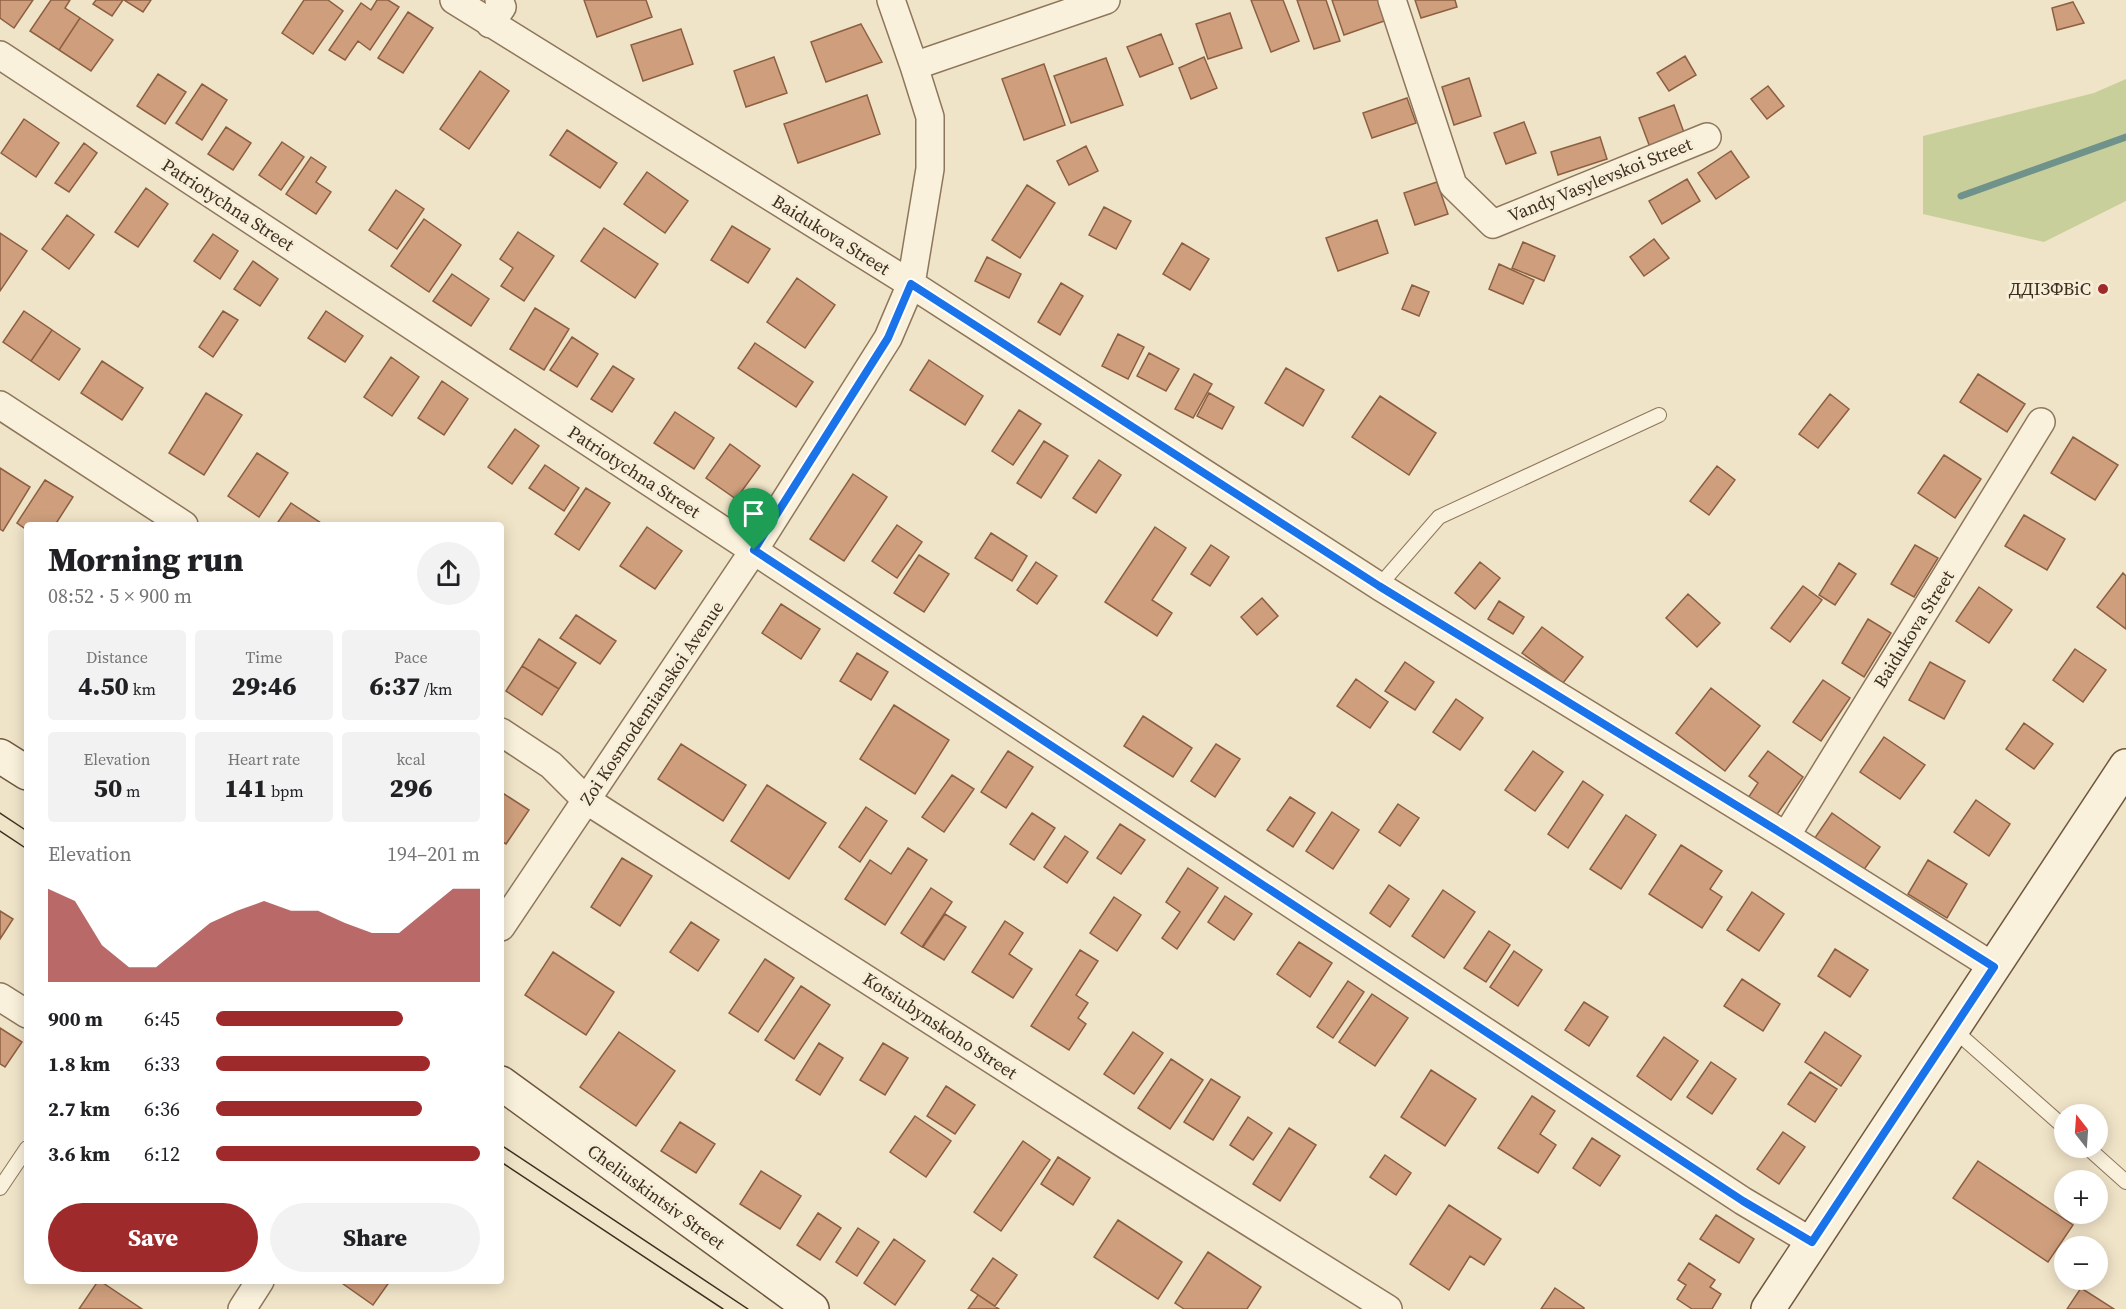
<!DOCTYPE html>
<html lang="en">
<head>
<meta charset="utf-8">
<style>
  :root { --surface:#fff; --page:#f2f2f2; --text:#202124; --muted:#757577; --accent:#9e2a2b }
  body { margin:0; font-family:"Source Serif 4",serif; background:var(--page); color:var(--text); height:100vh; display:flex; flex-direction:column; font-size:22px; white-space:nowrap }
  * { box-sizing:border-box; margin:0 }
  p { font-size:20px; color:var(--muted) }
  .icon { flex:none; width:33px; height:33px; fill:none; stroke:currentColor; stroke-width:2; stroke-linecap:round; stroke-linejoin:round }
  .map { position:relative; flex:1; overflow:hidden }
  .panel { position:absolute; left:24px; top:522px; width:480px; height:762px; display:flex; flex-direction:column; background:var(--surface); border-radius:6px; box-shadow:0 3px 15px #0003 }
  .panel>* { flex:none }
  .needle { width:39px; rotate:343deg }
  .controls { position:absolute; left:2054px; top:1104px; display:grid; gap:12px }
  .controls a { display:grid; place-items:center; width:54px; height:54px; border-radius:50%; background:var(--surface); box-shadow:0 3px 15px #0003; font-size:30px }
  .pin { position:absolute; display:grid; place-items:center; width:51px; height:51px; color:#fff; margin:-62px -26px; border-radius:50% 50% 50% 0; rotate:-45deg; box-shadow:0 0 6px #0007 }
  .pin .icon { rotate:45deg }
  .round { display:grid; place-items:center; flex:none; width:63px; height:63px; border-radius:32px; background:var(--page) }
  .head { display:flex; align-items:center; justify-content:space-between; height:102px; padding:0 24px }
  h1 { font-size:33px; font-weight:800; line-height:45px }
  .figures { display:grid; grid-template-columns:repeat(3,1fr); gap:9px; height:102px; padding:6px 24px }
  .figures div { display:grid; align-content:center; border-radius:6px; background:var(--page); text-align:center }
  .figures b { font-size:26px; font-weight:800 }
  .figures small { font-size:16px; font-weight:400 }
  .figures p { font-size:16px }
  .chart { height:168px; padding:12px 24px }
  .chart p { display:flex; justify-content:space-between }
  .chart svg { width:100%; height:108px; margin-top:6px; fill:var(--accent); opacity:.7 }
  .button { display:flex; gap:12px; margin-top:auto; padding:12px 24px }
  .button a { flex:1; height:69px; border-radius:36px; background:var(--accent); color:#fff; font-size:24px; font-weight:800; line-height:69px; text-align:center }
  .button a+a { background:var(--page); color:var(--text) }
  ul { padding:0 24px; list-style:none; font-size:20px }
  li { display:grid; grid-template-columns:96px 72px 1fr; align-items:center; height:45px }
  li i { height:15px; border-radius:8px; background:var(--accent) }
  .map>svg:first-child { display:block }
</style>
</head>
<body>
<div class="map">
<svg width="2126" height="1309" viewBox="0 0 2126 1309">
  <rect width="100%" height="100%" fill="#f0e4c8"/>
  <path fill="#c9cf9b" d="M2126,79v122l-82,41 -121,-28v-78l171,-43z"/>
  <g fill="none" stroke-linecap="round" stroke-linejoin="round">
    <path stroke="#6f938a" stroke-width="7" d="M1961,196l165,-59"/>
  </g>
  <path fill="#cf9f7d" stroke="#8d5f41" stroke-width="1.5" d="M0,0h33l-19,28 -14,-10z
    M51,0h19l-5,8 15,10 -21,32 -29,-19z
    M96,0h27l-11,16 -19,-12z
    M124,0h27l-8,12z
    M304,0h24l15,11 -30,43 -31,-21z
    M377,0h11l11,7 -29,43 -12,-9 -13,19 -16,-10 32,-47 10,7z
    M584,0h62l6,17 -55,20z
    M1251,0h32l16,41 -28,11z
    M1297,0h29l14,41 -26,8z
    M1332,0h48l7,20 -43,15z
    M1415,0h40l2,7 -36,11z
    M2073,2l11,21 -27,7 -5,-22z
    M408,12l25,16 -30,45 -25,-15z
    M1230,13l12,35 -34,11 -12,-35z
    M80,18l33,22 -22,31 -32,-21z
    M861,24l21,38 -56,20 -15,-40z
    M681,29l12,35 -50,17 -12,-36z
    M1161,34l12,30 -33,13 -13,-30z
    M1685,56l11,19 -27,16 -12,-18z
    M774,57l13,36 -41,14 -12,-36z
    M1204,57l13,31 -26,11 -12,-31z
    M1106,58l17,47 -52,18 -17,-47z
    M1044,64l21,61 -41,15 -22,-61z
    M480,71l29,20 -40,58 -29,-20z
    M158,74l28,18 -21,32 -28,-18z
    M1469,78l12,38 -27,9 -12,-38z
    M202,84l25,16 -25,40 -26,-17z
    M1768,86l16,20 -17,13 -16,-20z
    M867,95l13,39 -82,29 -14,-39z
    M1407,98l9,25 -44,15 -9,-25z
    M1674,105l12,33 -35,12 -12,-32z
    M24,119l35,24 -23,34 -35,-24z
    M1524,122l12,31 -30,11 -12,-31z
    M226,127l25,16 -18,27 -25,-16z
    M567,130l50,33 -17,25 -50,-33z
    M1600,137l7,22 -49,16 -7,-23z
    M282,142l22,15 -23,33 -22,-15z
    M84,143l13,10 -28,39 -14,-9z
    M1086,146l12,25 -29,14 -12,-24z
    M1731,151l18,26 -33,22 -18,-26z
    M311,157l15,10 -10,15 15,10 -15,22 -30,-20z
    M647,172l41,29 -23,32 -41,-29z
    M1687,179l13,22 -38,23 -13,-23z
    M1437,182l11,32 -33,11 -11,-32z
    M1027,185l28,18 -35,55 -28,-18z
    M146,188l22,16 -30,43 -23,-15z
    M396,190l28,19 -27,40 -28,-19z
    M1104,207l27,14 -15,28 -27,-14z
    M67,215l27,20 -25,34 -27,-20z
    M424,219l37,26 -32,47 -38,-26z
    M1377,220l11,33 -50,18 -12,-33z
    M732,226l38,23 -22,34 -37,-23z
    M604,228l54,36 -23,34 -54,-37z
    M518,232l36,24 -30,45 -23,-15 12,-18 -13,-9z
    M0,233l27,18 -27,40z
    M213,234l25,17 -18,28 -26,-18z
    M1654,239l15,19 -25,18 -14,-19z
    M1523,242l32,14 -11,25 -32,-13z
    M1182,243l27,16 -19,31 -27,-16z
    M987,257l34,17 -12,24 -34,-17z
    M253,261l25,18 -18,27 -26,-17z
    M1499,264l35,16 -11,24 -34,-15z
    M452,274l37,25 -18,27 -38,-25z
    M797,278l38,27 -30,43 -38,-26z
    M1061,283l22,13 -23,39 -22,-13z
    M1412,285l17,7 -10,24 -17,-7z
    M535,308l34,21 -25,41 -34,-21z
    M24,311l28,19 -21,31 -28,-19z
    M223,311l15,9 -25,37 -14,-10z
    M326,311l37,25 -18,26 -37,-24z
    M52,330l28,19 -21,31 -28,-19z
    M1118,334l26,13 -16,32 -26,-13z
    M572,337l26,17 -21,33 -27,-17z
    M755,343l58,39 -17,25 -58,-39z
    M1149,353l30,16 -13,22 -29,-15z
    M391,357l28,20 -27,39 -28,-19z
    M929,360l54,36 -18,29 -55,-35z
    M102,361l41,27 -21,32 -41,-27z
    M613,366l21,13 -22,33 -21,-13z
    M1286,368l38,22 -21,36 -38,-23z
    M1194,374l18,10 -19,34 -18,-9z
    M1978,374l47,30 -18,28 -47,-30z
    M442,381l26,18 -24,36 -26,-17z
    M206,393l36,22 -38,60 -35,-22z
    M1209,393l25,14 -12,22 -25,-13z
    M1830,394l19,15 -31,39 -19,-14z
    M1380,396l56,37 -27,42 -57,-38z
    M1019,410l22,14 -28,41 -21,-14z
    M675,412l39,26 -20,31 -40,-26z
    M515,429l24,17 -27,38 -24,-17z
    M2073,437l45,28 -23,35 -44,-27z
    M1044,441l24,15 -27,42 -24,-15z
    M730,444l30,22 -24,33 -30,-21z
    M257,453l31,20 -29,44 -31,-21z
    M1944,455l37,24 -26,39 -37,-25z
    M1099,460l22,15 -25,38 -23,-15z
    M545,465l34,23 -15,23 -35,-23z
    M1717,466l18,14 -26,35 -19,-14z
    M0,468l30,19 -27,44 -3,-2z
    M853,474l34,23 -43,64 -34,-22z
    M45,480l28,17 -18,28h-28v5l-10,-7z
    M586,488l24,15 -31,47 -24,-16z
    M291,503l33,22h-48z
    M2024,515l41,24 -18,31 -42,-24z
    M897,525l25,17 -25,36 -25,-17z
    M647,527l35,24 -27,38 -35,-23z
    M1155,527l31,21 -34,52 20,13 -15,23 -52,-34z
    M991,533l36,23 -15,25 -37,-23z
    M1211,545l18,12 -19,29 -19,-12z
    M1915,545l23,13 -24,39 -23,-13z
    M919,555l30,19 -25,38 -30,-19z
    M1036,562l21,14 -20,28 -20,-14z
    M1480,562l20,16 -25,31 -20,-16z
    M1839,563l17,11 -21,31 -16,-10z
    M2123,573l3,3v53l-29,-22z
    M1803,586l19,14 -32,42 -19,-14z
    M1979,587l33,23 -23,33 -33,-22z
    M1688,594l32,29 -23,24 -31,-29z
    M1262,598l16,18 -21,19 -16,-18z
    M1499,601l25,16 -11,17 -25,-15z
    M781,604l39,25 -19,30 -39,-26z
    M576,615l40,26 -16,23 -40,-26z
    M1868,619l23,14 -27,44 -22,-14z
    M1542,627l41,30 -20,26 -41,-30z
    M539,639l37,24 -17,26 -37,-23z
    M2075,649l31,21 -23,32 -30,-22z
    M857,653l31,19 -17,28 -31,-19z
    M1405,662l29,20 -19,28 -30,-19z
    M1930,662l35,19 -21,38 -35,-19z
    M522,666l37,23 -17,26 -36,-24z
    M1356,679l32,23 -18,26 -33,-22z
    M1823,680l27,18 -29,43 -28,-19z
    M1711,688l49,38 -35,45 -49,-38z
    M1456,699l27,19 -23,32 -27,-18z
    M894,705l55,35 -34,54 -55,-35z
    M1143,716l49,32 -19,29 -49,-31z
    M2024,723l29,21 -19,25 -28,-20z
    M1884,737l41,28 -25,34 -40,-27z
    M681,744l65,41 -23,36 -65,-42z
    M1216,744l24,15 -25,38 -24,-16z
    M1008,751l25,16 -27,41 -25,-16z
    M1533,751l30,21 -28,39 -30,-21z
    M1768,751l35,26 -30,43 -27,-19 12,-18 -9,-7z
    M952,775l22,14 -30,43 -22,-15z
    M1583,781l20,14 -35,53 -20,-14z
    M767,785l59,38 -37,56 -58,-38z
    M501,792l28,18 -23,34 -5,-3z
    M1290,797l25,16 -22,34 -26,-17z
    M1976,800l34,24 -21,32 -35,-24z
    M1398,804l21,14 -19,28 -21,-14z
    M866,807l21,14 -27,41 -21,-15z
    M1332,812l27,18 -26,39 -27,-18z
    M1032,813l23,15 -21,32 -24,-16z
    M1832,813l48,34 -22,31 -48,-33z
    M1626,815l30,20 -35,54 -31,-20z
    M1120,824l25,16 -24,34 -24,-16z
    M1065,836l23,16 -21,31 -23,-16z
    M1681,845l41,26 -12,18 12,8 -20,31 -53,-34z
    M908,848l19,12 -42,65 -40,-26 25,-39 21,14z
    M622,858l30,18 -32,50 -29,-19z
    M1928,860l39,24 -20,34 -39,-24z
    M1188,868l30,20 -41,61 -15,-11 18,-26 -14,-10z
    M1389,885l20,14 -19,28 -20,-14z
    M931,888l21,14 -30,45 -21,-14z
    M1443,890l32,22 -31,46 -32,-22z
    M1752,892l32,22 -25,37 -32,-21z
    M1225,896l27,18 -18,26 -26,-18z
    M1114,897l27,18 -24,36 -27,-18z
    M0,911l13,8 -13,20z
    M945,914l21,13 -22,33 -21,-13z
    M1005,921l18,12 -14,21 23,15 -19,29 -41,-26z
    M691,922l28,18 -21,31 -28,-19z
    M1489,931l21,14 -24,37 -22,-14z
    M1299,942l33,21 -22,34 -33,-23z
    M1835,949l33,21 -18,27 -32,-21z
    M1080,950l18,11 -22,34 12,8 -10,15 8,6 -17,26 -38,-24z
    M1514,951l28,19 -24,36 -28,-19z
    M553,952l61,40 -28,43 -61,-40z
    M765,959l29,19 -36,54 -29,-19z
    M1742,979l38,25 -17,27 -39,-25z
    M1348,981l16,11 -31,46 -16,-11z
    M801,986l29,19 -36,54 -29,-19z
    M1372,994l36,24 -33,48 -36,-24z
    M1584,1002l24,15 -19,29 -24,-16z
    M0,1028l22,14 -17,25 -5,-3z
    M619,1032l56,39 -39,55 -56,-39z
    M1133,1032l30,21 -29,41 -30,-20z
    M1825,1032l36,24 -20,30 -36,-24z
    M1664,1037l34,24 -27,39 -34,-24z
    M819,1043l24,15 -23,37 -24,-15z
    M883,1043l25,15 -23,37 -25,-15z
    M1171,1059l32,21 -33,49 -32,-21z
    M1711,1062l25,17 -24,35 -25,-17z
    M1431,1070l45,29 -31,47 -44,-29z
    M1810,1072l27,17 -22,33 -27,-18z
    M1211,1079l29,18 -27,43 -29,-18z
    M946,1086l29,19 -20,29 -28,-18z
    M1532,1096l23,15 -15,23 16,11 -18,28 -40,-25z
    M915,1116l36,25 -25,36 -36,-25z
    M1248,1117l24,16 -19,27 -23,-15z
    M680,1122l35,22 -19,29 -35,-22z
    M1289,1128l27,17 -36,56 -27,-17z
    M1783,1132l22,15 -26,37 -22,-15z
    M1592,1138l28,18 -20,30 -27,-18z
    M1023,1141l27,19 -49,71 -27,-19z
    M1385,1155l26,18 -15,22 -26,-18z
    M1058,1157l32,21 -17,27 -32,-21z
    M1978,1161l95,64 -25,37 -95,-64z
    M761,1171l40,25 -21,33 -40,-25z
    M1449,1205l52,34 -17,26 -14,-9 -21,34 -39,-26z
    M818,1213l23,15 -21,32 -23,-15z
    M1716,1215l38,24 -15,24 -39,-24z
    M1118,1220l64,42 -24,37 -64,-42z
    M858,1228l21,14 -22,34 -21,-14z
    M894,1239l31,22 -30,44 -31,-22z
    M1208,1252l53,35 -14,22h-63l-9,-6z
    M993,1258l24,17 -22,31 -24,-16z
    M1689,1263l26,17 -5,7 11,7 -9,15h-20l-15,-10 9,-14 -8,-5z
    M98,1281h2l42,28h-63z
    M339,1281h51l-17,24z
    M1555,1288l29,20v1h-43z
    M2081,1288l33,21h-47z
    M978,1295l21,14h-31z"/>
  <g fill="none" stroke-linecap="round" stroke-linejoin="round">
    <g stroke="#8d765c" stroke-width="16">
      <path id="service" d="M1379,586l60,-69 220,-102
        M1953,1029l111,98
        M2088,1148l38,34
        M0,1188l27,-40"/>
    </g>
    <g stroke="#8d765c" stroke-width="30">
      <path id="minor" d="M454,0l457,284 468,302 407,250 208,131
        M891,0l23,66
        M1392,0l61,185 40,39 214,-87
        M490,24l12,-17 -3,-7
        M0,55l1743,1146 69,41
        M0,405l184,120
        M501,732l50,33 35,35 535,342 267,167
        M1786,836l255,-414
        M501,927l253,-377 134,-212 23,-54 19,-115v-52l-16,-51 192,-66
        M0,997l27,17
        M242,1309l18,-28"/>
    </g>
    <g stroke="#6f573f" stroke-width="36">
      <path id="secondary" d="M0,756l27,17
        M501,1083l311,226
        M1768,1309l358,-543"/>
    </g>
    <use href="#service" stroke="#faf1dc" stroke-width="14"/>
    <use href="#minor" stroke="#faf1dc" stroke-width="27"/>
    <use href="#secondary" stroke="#faf1dc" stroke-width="33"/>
    <path stroke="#3d2e20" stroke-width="1.5" d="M0,813l27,18
      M0,831l27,18
      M501,1145l247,164
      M501,1162l222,147"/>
  </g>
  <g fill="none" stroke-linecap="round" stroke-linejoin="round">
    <g stroke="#fff" stroke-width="12">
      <path id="route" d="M911,284l468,302 407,250 208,131 -182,275 -69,-41 -989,-651 134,-212z"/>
    </g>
    <use href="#route" stroke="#1a73e8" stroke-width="8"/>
  </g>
  <circle fill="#9e2a2b" stroke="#f7eed8" stroke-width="2" cx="2103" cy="289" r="6"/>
  <g text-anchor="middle" stroke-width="6" stroke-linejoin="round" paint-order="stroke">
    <g font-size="18" fill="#3d2e20" stroke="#f7eed8">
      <text transform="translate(1600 180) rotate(-22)" y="6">Vandy Vasylevskoi Street</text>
      <text transform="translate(228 205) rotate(33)" y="6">Patriotychna Street</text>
      <text transform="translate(831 235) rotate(32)" y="6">Baidukova Street</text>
      <text transform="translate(634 472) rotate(33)" y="6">Patriotychna Street</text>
      <text transform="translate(1914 629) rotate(-58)" y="6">Baidukova Street</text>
      <text transform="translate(652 703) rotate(-56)" y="6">Zoi Kosmodemianskoi Avenue</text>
      <text transform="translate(940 1026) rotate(33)" y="6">Kotsiubynskoho Street</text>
      <text transform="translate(656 1197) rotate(36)" y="6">Cheliuskintsiv Street</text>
    </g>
    <g font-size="18" fill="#3d2e20" stroke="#f7eed8" text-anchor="end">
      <text x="2091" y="295">ДДІЗФВіС</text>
    </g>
  </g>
</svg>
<div class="controls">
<a><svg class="needle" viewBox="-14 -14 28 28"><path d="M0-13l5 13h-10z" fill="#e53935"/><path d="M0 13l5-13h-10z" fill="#757577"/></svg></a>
<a>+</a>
<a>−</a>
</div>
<div class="pin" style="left:754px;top:550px;background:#1e9e55"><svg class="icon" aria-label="arrive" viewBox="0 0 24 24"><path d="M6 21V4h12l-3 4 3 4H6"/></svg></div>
<section class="panel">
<div class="head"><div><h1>Morning run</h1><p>08:52 · 5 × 900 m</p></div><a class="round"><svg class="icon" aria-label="share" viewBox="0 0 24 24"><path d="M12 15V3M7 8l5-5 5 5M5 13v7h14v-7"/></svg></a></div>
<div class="figures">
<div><p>Distance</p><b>4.50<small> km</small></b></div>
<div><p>Time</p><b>29:46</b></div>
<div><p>Pace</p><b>6:37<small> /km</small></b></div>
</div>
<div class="figures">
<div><p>Elevation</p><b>50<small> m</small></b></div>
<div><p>Heart rate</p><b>141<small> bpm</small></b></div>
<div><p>kcal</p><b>296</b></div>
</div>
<div class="chart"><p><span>Elevation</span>194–201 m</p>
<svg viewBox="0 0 160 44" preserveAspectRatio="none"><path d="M0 44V6L10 11L20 29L30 38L40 38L50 29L60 20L70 15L80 11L90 15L100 15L110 20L120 24L130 24L140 15L150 6L160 6V44z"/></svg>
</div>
<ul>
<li><b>900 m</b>6:45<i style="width:71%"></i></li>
<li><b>1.8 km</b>6:33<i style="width:81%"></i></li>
<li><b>2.7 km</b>6:36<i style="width:78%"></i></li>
<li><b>3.6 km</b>6:12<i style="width:100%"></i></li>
</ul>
<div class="button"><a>Save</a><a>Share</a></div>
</section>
</div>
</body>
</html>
